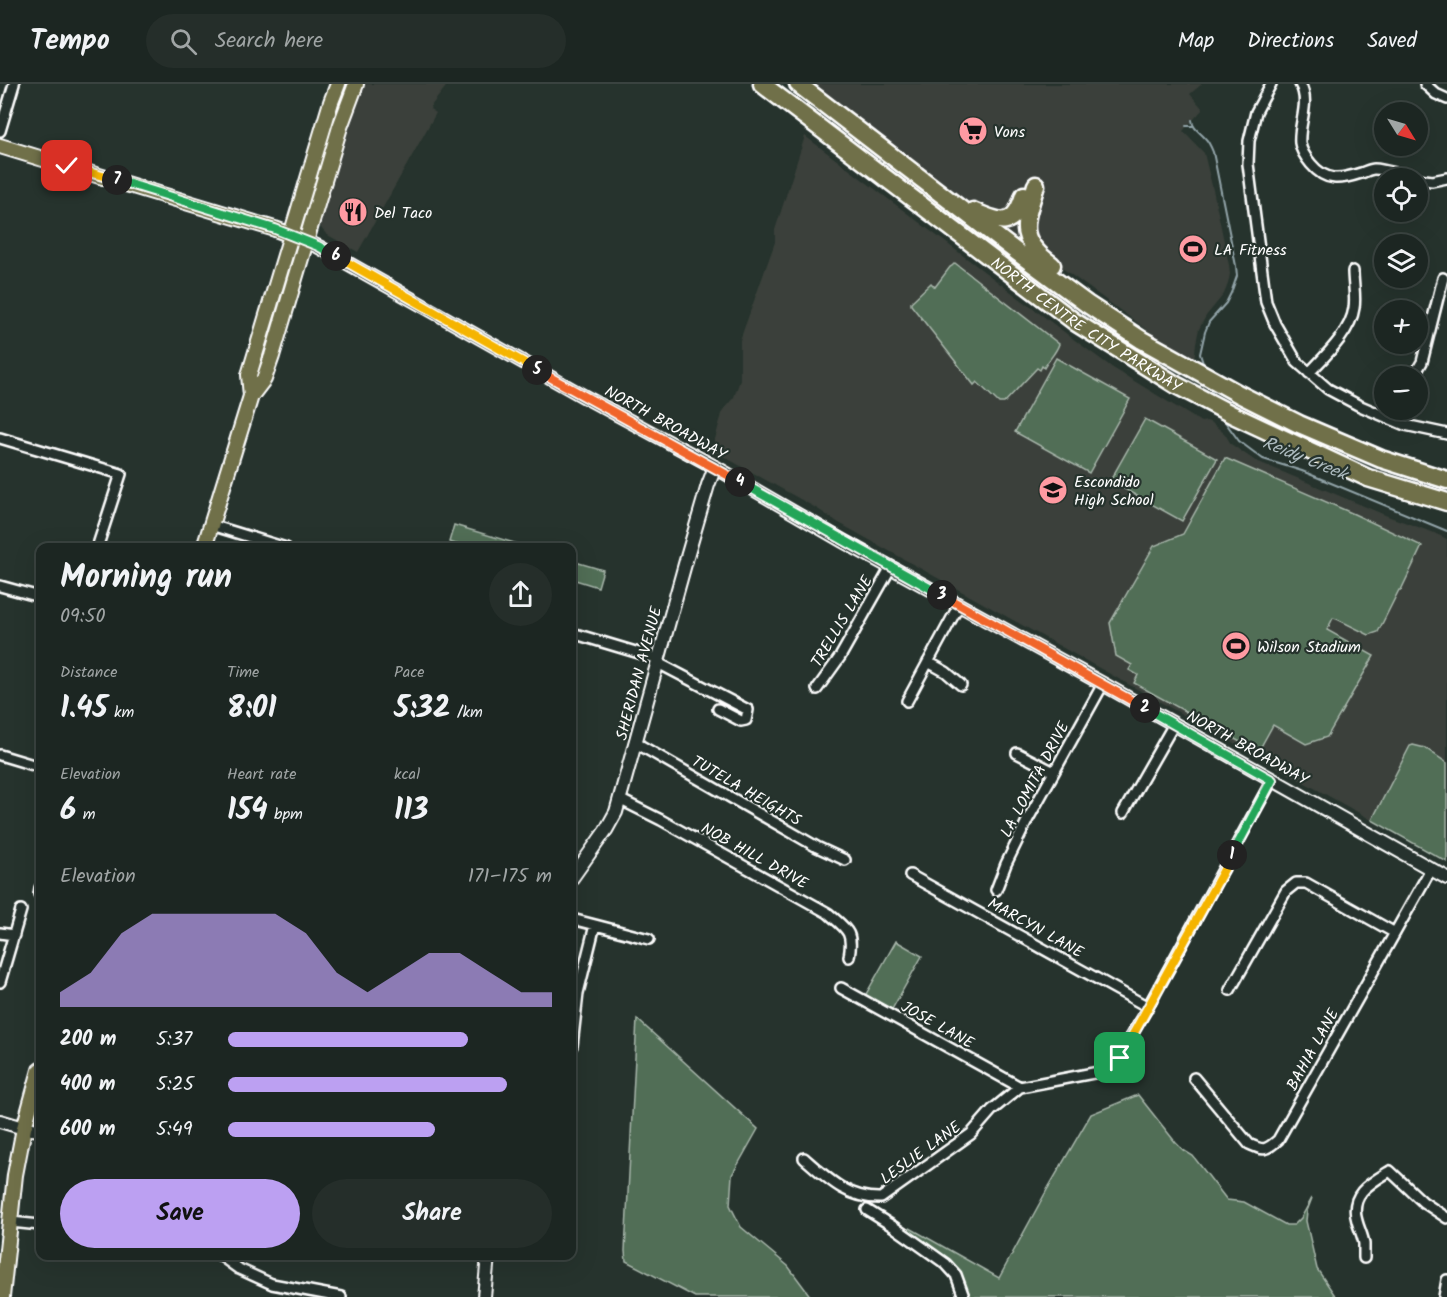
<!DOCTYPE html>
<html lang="en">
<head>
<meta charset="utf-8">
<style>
  :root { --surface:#1c2622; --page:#252e2a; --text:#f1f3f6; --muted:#a0a5a5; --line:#3a4340; --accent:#bca0f2 }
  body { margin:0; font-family:Kalam,sans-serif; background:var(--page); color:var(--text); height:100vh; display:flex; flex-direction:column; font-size:22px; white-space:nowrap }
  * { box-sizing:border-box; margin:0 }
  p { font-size:20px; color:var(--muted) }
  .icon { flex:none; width:33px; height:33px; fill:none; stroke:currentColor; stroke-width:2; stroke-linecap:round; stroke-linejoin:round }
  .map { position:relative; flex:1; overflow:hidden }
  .panel { position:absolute; left:36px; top:459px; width:540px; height:717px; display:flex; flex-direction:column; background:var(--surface); border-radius:12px; box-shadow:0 6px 24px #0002,0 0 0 2px var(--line) }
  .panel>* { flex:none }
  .needle { width:39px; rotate:127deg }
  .tools { position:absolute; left:1374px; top:18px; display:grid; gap:12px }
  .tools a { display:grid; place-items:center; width:54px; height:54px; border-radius:50%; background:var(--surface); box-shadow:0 6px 24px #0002,0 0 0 2px var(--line); font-size:30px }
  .pin { position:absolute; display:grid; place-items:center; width:51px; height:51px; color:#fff; margin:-26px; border-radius:12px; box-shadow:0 3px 9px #0006 }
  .km { position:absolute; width:30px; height:30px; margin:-15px; border-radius:50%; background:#222; color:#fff; font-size:16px; line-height:30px; text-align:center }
  .round { display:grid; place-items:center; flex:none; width:63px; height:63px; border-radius:32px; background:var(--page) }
  .summary { display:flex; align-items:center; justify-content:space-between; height:102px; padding:0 24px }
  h1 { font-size:33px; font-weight:600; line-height:45px }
  .metrics { display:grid; grid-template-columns:repeat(3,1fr); gap:9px; height:102px; padding:6px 24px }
  .metrics div { display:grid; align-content:center }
  .metrics b { font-size:30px; font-weight:600 }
  .metrics small { font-size:16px; font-weight:400 }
  .metrics p { font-size:16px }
  .chart { height:168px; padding:12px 24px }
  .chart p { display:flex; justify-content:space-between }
  .chart svg { width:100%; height:108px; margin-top:6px; fill:var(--accent); opacity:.7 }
  .cta { display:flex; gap:12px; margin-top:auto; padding:12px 24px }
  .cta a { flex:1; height:69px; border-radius:36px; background:var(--accent); color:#111; font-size:24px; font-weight:600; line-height:69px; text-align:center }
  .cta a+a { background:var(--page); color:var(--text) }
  ul { padding:0 24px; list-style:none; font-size:20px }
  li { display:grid; grid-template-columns:96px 72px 1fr; align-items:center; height:45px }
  li i { height:15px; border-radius:8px; background:var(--accent) }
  header { display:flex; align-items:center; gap:36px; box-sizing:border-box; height:84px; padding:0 30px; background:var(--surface); border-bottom:2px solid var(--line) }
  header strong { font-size:28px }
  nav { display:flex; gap:33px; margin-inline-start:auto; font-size:21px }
  .search { width:420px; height:54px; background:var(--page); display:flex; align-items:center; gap:15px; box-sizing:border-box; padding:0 21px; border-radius:33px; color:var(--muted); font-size:22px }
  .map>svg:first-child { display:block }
</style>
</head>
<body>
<header>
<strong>Tempo</strong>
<div class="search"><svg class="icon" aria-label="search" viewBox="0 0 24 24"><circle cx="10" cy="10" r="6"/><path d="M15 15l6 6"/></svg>Search here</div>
<nav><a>Map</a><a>Directions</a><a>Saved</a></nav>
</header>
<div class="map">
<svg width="1447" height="1213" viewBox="0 0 1447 1213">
  <rect width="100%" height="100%" fill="#26332d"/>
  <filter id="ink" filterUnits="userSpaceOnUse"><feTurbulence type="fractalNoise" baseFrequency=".0167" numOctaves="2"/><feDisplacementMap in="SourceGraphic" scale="12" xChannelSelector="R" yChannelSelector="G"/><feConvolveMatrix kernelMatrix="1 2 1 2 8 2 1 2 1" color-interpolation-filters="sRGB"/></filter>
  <g filter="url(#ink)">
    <path fill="#3a403a" d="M365,0h83l-17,22 -1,3 6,4 -78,139 -32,-18 -5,-6 -1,-5 28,-94z
      M810,0h392l-12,10 13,15 -20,22 21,22 10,41 15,71 1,9 -2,10 -4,10 -18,22 -7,13 -3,14 -2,19 -18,-11 -132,-96 -24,-12 -23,-18 -46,-31 -11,-12z
      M805,52l275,208 33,24 88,54 6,-1 5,2 13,11 6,10 23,16 136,57 42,15 15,7v323l-608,-339 -23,-15 -104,-58 11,-40 11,-13 6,-17v-40l35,-98v-12z"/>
    <path fill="#516e57" stroke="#a8b6ab" stroke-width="1.5" d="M955,179l104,81c-3,9 -10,15 -15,24l-2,-2 -2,4 -3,-2 -33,35h-5l-22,-21 -3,3 -63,-80v-3l20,-19 4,4 15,-20 2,-1z
      M1056,274l74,41 -41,74 -74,-41z
      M1145,335l72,40 -35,62 -72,-40z
      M1225,374l129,56 68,32 -21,44h-2l-21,42 -9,3 -32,-16 -4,-1 -6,12 47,26 -47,81 -21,7 -33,-19 -15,27 -124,-69 4,-8 -9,-5 3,-5 -16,-9 -6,-33 44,-77 29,-12z
      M454,441l74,22h-61l-18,-5z
      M572,477l31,9 -5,17 -26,-8z
      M1413,661l12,3 22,15v99l-75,-42 38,-74z
      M896,857l26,15 -31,55 -26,-15z
      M637,935l121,110 -26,46 -2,30 11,22 47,39 23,31h-116l-69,-36 -1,-10z
      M1138,1011l38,48 7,7 10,6 34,44 17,2 42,23h8l7,-7 11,-20 -5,13 -1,10 11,48 19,28h-366l-14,-29 -49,-36 3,-4 89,50 49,-90 43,-74z"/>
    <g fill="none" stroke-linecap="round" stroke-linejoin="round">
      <path stroke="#92a4a9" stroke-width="2" d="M1192,36c1,9 7,11 13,18 4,4 6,9 8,14l23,114 1,10 -6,17 -5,10 -17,19 -4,10 -5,22 4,12
        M1186,42h7
        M1210,301l4,12
        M1223,335l16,22 24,18 39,12 145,60"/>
      <g stroke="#fff" stroke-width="14">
        <path id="street" d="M1271,0l-15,28 -7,29 -1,23 18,138 9,22 22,38 31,27 30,16 47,20 42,9
          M1300,0c11,19 -2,40 0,59 1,8 6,15 11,21 15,18 29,16 50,9 4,-1 9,-4 13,-4 11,0 30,7 41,9
          M1425,0l11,10 11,5
          M0,47l14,-47
          M1418,95l14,2 15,-3
          M1309,289c16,-17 42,-41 45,-65 2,-11 -1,-25 -1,-37
          M1414,292l8,-14 21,-84
          M0,354l121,36 -24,74
          M211,441l75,23
          M0,502l40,11
          M572,549l87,26
          M928,578l18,10 15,13
          M658,579l90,47 -2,10 -5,1 -23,-12
          M817,605l23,-32 51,-90
          M907,617l52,-96
          M636,659l181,104 28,13
          M1017,669l37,19
          M0,671l40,12
          M619,715l42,21 167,93c18,16 26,18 21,44
          M1123,729l51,-89
          M910,791l238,132
          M996,806l10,-26 22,-45 75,-135
          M39,810l1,-6
          M572,835l77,20
          M0,849l14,2
          M0,898l21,-72
          M841,904l179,99
          M1230,906l56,-99 10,-8h10l89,50
          M572,962l6,-53 17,-68
          M1194,994l55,66c15,7 16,7 29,-4l153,-271
          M804,1074c24,21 44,41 77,40l90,-64 21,-24 28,-23 84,-16 9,-5 35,-59 124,-227
          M867,1126l27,17 52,37 10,11 8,22
          M11,1138l29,3
          M221,1172l18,13 33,15 69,13
          M1364,1174c0,-5 0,-10 0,-14 -1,-8 -5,-15 -7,-23 -8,-27 13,-38 33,-50l33,31 24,16
          M1444,1213l3,-17"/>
      </g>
      <g stroke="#fff" stroke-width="16">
        <path id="secondary" d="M306,157l13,6 266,150 130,70 128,74 260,143 344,194
          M572,794l34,-48 10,-18 69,-248 23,-79 7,-18
          M0,1037l24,7 16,2
          M484,1213l4,-41"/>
      </g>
      <g stroke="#fff" stroke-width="18">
        <path id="primary" d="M0,62l275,83 24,9
          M251,312l-2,-21 82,-273 7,-18
          M204,464l47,-152 13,-17 8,-23 68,-229 16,-43
          M2,1213l13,-122 9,-47 16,-58"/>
      </g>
      <g stroke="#fff" stroke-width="21">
        <g id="highway">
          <path id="s1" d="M762,0l313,238 101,63 57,30 135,63 79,24"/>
          <path d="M798,0l220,169 69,51 55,36 97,54 60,30 82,35 66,21"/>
          <path d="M1036,101c-11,38 -21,53 16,80"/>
          <path d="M973,127c27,12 41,18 51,-16"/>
        </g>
      </g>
      <use href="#street" stroke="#26332d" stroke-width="9"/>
      <use href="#secondary" stroke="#26332d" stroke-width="12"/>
      <use href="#primary" stroke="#70704a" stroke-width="14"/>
      <use href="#highway" stroke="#70704a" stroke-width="16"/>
    </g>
  </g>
  <g fill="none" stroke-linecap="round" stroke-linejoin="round" filter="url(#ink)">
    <g stroke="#fff" stroke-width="12">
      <path id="split-1" d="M1120,974l112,-203"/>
    </g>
    <g stroke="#fff" stroke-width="12">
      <path id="split-2" d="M1145,624l127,72 -40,75"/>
    </g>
    <g stroke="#fff" stroke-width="12">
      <path id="split-3" d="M942,511l203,113"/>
    </g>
    <g stroke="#fff" stroke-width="12">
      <path id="split-4" d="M740,398l202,113"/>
    </g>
    <g stroke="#fff" stroke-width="12">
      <path id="split-5" d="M537,286l203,112"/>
    </g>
    <g stroke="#fff" stroke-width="12">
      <path id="split-6" d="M336,172l201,114"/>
    </g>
    <g stroke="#fff" stroke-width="12">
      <path id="split-7" d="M117,96l158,49 43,17 18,10"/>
    </g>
    <g stroke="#fff" stroke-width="12">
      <path id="split-8" d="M67,82l50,14"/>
    </g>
    <use href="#split-1" stroke="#f5b400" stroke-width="8"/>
    <use href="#split-2" stroke="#22a559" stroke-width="8"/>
    <use href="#split-3" stroke="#f0652b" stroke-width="8"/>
    <use href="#split-4" stroke="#22a559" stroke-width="8"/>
    <use href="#split-5" stroke="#f0652b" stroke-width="8"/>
    <use href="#split-6" stroke="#f5b400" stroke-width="8"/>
    <use href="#split-7" stroke="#22a559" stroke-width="8"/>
    <use href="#split-8" stroke="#f5b400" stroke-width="8"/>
  </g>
  <defs>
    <g id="supermarket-disc" transform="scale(1.5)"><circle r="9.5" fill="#ff9aa2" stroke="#26332d"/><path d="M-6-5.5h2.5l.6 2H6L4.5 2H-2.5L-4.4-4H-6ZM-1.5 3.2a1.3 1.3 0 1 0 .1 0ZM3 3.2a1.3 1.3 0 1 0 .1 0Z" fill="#111"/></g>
    <g id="restaurant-disc" transform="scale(1.5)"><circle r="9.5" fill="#ff9aa2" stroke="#26332d"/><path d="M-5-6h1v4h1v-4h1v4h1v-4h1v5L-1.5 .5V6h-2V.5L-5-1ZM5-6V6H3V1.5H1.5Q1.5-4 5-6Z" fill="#111"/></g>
    <g id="stadium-disc" transform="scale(1.5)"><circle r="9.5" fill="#ff9aa2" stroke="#26332d"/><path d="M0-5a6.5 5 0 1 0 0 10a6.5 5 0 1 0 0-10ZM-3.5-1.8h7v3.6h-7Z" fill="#111"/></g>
    <g id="school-disc" transform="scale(1.5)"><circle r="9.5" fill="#ff9aa2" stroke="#26332d"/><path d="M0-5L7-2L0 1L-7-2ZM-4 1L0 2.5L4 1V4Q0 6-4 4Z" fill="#111"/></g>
  </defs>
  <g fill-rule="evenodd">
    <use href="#supermarket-disc" x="973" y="47"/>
    <use href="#restaurant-disc" x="353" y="128"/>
    <use href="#stadium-disc" x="1193" y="165"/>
    <use href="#school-disc" x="1053" y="406"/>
    <use href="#stadium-disc" x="1236" y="562"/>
  </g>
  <g text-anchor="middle" stroke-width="4.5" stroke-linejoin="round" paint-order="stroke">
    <g font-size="16" fill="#fff" stroke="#26332d" text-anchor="start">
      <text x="994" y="53">Vons</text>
      <text x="374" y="134">Del Taco</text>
      <text x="1214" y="171">LA Fitness</text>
      <text x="1074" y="403">Escondido<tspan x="1074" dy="18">High School</tspan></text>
      <text x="1257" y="568">Wilson Stadium</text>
    </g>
    <g font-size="16" fill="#fff" stroke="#26332d">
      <text dy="6" stroke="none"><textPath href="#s1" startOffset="404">NORTH CENTRE CITY PARKWAY</textPath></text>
      <text transform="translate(666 338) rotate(29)" y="6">NORTH BROADWAY</text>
      <text transform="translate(841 537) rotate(-59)" y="6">TRELLIS LANE</text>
      <text transform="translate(638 589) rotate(-75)" y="6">SHERIDAN AVENUE</text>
      <text transform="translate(1248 663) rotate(29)" y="6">NORTH BROADWAY</text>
      <text transform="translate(1034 695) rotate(-62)" y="6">LA LOMITA DRIVE</text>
      <text transform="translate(747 706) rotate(30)" y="6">TUTELA HEIGHTS</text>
      <text transform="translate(755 771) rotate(29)" y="6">NOB HILL DRIVE</text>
      <text transform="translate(1036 843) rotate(29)" y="6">MARCYN LANE</text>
      <text transform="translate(938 940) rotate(29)" y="6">JOSE LANE</text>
      <text transform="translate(1312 965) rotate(-61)" y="6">BAHIA LANE</text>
      <text transform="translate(920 1068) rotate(-36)" y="6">LESLIE LANE</text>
    </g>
    <g font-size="18" font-style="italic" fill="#adbbbf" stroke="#26332d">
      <text transform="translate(1305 374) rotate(22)" y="6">Reidy Creek</text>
    </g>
  </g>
</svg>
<div class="tools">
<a><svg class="needle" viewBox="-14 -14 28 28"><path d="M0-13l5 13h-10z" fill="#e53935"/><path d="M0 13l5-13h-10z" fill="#a0a5a5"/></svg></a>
<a><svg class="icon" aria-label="locate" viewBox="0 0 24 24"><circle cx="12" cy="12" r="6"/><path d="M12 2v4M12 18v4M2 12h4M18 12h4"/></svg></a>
<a><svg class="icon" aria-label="layers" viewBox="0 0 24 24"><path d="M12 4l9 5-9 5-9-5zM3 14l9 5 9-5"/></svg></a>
<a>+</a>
<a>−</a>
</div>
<div class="pin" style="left:1120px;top:974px;background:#1e9e55"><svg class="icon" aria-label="arrive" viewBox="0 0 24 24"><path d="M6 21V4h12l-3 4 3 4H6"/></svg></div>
<div class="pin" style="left:67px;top:82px;background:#d93025"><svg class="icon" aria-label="check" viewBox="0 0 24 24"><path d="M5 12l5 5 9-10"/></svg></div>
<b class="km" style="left:1232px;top:771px">1</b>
<b class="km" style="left:1145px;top:624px">2</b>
<b class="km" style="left:942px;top:511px">3</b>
<b class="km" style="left:740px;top:398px">4</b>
<b class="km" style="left:537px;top:286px">5</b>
<b class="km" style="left:336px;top:172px">6</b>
<b class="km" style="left:117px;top:96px">7</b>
<section class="panel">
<div class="summary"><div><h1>Morning run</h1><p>09:50</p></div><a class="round"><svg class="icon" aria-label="share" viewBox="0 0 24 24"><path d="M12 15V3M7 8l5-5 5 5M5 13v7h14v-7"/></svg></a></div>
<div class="metrics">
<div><p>Distance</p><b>1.45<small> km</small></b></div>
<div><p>Time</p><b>8:01</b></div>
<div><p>Pace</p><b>5:32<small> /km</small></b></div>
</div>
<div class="metrics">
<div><p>Elevation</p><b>6<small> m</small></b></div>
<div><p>Heart rate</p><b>154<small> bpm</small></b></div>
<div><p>kcal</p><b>113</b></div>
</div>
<div class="chart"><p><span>Elevation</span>171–175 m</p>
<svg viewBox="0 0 160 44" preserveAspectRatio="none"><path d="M0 44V38L10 30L20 14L30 6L40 6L50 6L60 6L70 6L80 14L90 30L100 38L110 30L120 22L130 22L140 30L150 38L160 38V44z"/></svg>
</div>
<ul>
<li><b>200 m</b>5:37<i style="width:74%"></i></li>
<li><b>400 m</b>5:25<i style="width:86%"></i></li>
<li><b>600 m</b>5:49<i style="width:64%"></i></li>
</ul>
<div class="cta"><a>Save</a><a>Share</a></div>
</section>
</div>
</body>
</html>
